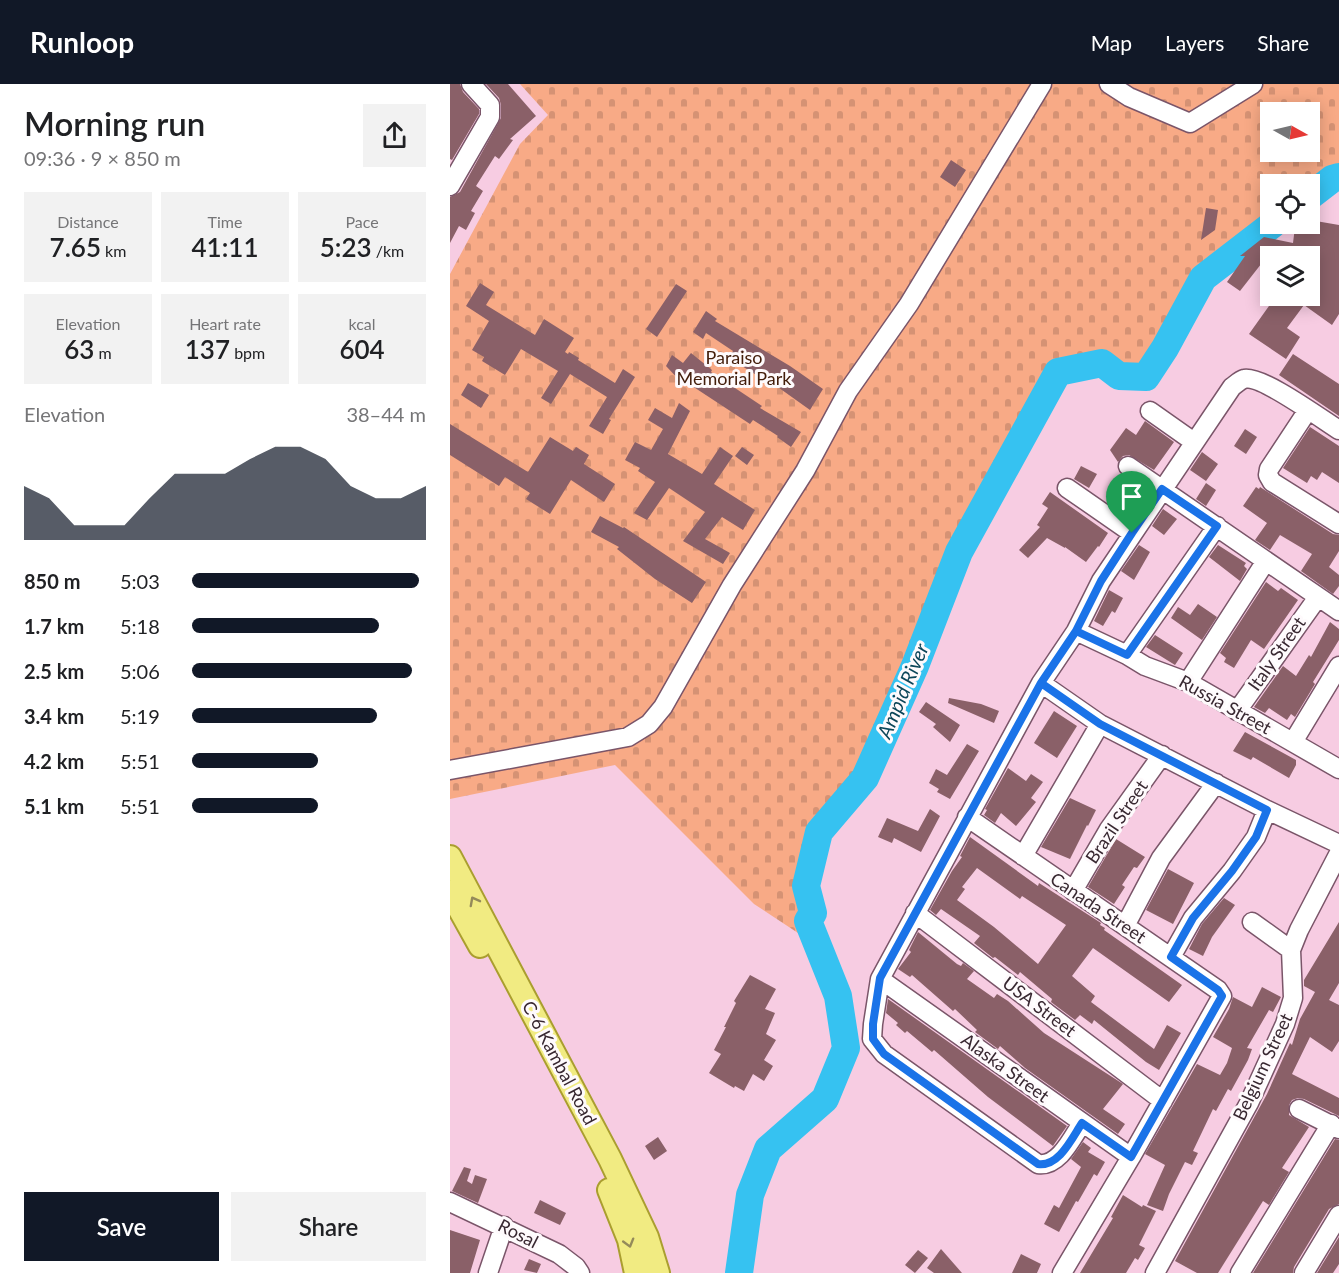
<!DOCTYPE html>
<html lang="en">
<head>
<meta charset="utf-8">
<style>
  :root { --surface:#fff; --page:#f2f2f2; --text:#202124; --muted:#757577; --accent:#111827 }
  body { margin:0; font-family:Lato,sans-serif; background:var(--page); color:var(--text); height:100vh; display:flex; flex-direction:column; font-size:22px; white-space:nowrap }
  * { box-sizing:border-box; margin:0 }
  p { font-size:20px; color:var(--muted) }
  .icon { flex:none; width:33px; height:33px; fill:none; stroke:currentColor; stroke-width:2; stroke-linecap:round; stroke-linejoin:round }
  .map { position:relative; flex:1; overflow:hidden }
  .sheet { display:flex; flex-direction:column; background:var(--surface); width:450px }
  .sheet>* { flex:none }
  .needle { width:39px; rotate:98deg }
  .fabs { position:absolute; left:810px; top:18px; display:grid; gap:12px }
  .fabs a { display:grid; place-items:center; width:60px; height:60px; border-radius:0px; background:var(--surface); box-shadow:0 3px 15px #0003; font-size:30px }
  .pin { position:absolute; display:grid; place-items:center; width:51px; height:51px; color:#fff; margin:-62px -26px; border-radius:50% 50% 50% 0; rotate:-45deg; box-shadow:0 0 6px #0007 }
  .pin .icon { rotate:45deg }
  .round { display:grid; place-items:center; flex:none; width:63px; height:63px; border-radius:0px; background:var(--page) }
  .headline { display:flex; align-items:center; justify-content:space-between; height:102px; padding:0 24px }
  h1 { font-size:33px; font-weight:600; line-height:45px }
  .stats { display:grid; grid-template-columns:repeat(3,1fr); gap:9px; height:102px; padding:6px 24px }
  .stats div { display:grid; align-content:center; border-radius:0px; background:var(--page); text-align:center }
  .stats b { font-size:26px; font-weight:600 }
  .stats small { font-size:16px; font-weight:400 }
  .stats p { font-size:16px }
  .chart { height:168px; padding:12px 24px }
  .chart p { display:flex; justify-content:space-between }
  .chart svg { width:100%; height:108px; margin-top:6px; fill:var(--accent); opacity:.7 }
  .primary-button { display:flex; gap:12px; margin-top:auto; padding:12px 24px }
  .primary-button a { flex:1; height:69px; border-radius:0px; background:var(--accent); color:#fff; font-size:24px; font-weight:600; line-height:69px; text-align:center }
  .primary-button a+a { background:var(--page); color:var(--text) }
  ul { padding:0 24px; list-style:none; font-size:20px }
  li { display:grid; grid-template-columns:96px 72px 1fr; align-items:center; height:45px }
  li i { height:15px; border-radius:8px; background:var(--accent) }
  header { display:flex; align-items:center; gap:36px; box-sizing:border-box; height:84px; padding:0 30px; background:var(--accent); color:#fff }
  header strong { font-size:28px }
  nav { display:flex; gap:33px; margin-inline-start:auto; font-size:21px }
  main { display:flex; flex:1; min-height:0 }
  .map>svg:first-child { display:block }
</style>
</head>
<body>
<header>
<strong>Runloop</strong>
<nav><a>Map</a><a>Layers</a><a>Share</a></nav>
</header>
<main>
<section class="sheet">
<div class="headline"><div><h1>Morning run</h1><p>09:36 · 9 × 850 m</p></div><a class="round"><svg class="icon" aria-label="share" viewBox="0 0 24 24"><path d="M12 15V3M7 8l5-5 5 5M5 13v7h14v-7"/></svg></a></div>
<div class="stats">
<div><p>Distance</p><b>7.65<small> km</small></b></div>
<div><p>Time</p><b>41:11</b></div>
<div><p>Pace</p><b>5:23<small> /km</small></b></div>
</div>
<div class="stats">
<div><p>Elevation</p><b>63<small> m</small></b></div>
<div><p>Heart rate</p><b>137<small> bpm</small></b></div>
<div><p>kcal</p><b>604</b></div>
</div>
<div class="chart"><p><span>Elevation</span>38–44 m</p>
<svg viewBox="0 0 160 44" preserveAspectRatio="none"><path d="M0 44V22L10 27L20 38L30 38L40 38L50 27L60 17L70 17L80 17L90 11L100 6L110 6L120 11L130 22L140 27L150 27L160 22V44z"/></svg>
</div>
<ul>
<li><b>850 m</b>5:03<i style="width:97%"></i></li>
<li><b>1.7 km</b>5:18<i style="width:80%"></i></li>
<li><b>2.5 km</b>5:06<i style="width:94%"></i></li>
<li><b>3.4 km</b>5:19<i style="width:79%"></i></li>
<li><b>4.2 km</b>5:51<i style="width:54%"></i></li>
<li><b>5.1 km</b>5:51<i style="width:54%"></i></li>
</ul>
<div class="primary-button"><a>Save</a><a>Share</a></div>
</section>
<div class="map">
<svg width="889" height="1189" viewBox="0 0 889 1189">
  <defs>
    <pattern id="cemetery-stones" width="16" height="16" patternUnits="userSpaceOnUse" patternTransform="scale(1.5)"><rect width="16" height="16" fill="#f8aa86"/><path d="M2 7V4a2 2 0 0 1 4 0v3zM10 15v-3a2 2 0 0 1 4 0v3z" fill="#d59274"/></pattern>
  </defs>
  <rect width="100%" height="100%" fill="#f7cce2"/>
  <path fill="url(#cemetery-stones)" fill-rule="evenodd" d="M70,0h819v93l-7,2 -22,17v-12h-40v40h3l-70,54 -38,70 -19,29 -27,-1 -17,-13 -44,9 -99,180 -44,114 -50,112 -46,54 -13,54 7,27 -15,20 -44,-29 -139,-139 -165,34v-525l70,-130 28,-29zM820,28h40v40h-40z"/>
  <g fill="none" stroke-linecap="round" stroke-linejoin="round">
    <path stroke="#36c2f1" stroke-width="28" d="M860,112l22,-17 7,-2
      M289,1189l11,-78 18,-46 57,-50 21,-51 -8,-52 -30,-75 5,-8 -7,-27 13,-54 46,-54 50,-112 44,-114 99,-180 44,-9 17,13 27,1 19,-29 38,-70 70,-54"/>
  </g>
  <path fill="#8a6068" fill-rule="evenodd" d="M0,0h10l3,8 16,17v5l-27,46 -2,-1z
    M36,0h22l28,32 -26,23 3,1 -14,19 -4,-3 -19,30 7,5 -12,20 4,2 -9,17 -7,-4 -9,17v-46l10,-5 41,-74v-13l-2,-7z
    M501,76l15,10 -11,17 -15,-10z
    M756,124l12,2 -3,20 -14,10z
    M860,136l29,5v89l-7,11 -28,-20 -17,23 13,9 -14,22 -37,-25 27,-38h34v-40h-47l2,3 -25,32 -13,-9 18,-26h-5l24,-19 29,6 2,-16 7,1 1,-4h7z
    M30,199l14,9 -8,13 49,30 9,-16 30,19 -9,14 3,2 1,-2 10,6 -1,2 37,23 8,-14 12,8 -26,42 2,1 -8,14 -14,-8 18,-29 -37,-23 -19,30 -10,-6 17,-27 -37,-22 -16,26 -23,-14 2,-4 -12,-7 17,-29 -23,-15z
    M226,200l11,7 -30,46 -11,-8z
    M256,227l11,8 -2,2 75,45 33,23 -13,21 -35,-25 -1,1 -45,-28 4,-7 -27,-18 -3,6 -10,-7z
    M241,269l21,17 -1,2 51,34 -2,2 41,24 -10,15 -14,-10 1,-1 -25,-16 -3,4 -67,-44 -2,2 -15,-16 6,-11 11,8z
    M843,270l46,30v32l-60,-41z
    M18,299l21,12 -8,13 -20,-13z
    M229,319l11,8 -22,43 34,20 18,-27 13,9 -19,28 41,26 -12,20 -21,-13 -17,22 25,14 -7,11 -40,-23 22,-29 -36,-24 -22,32 -13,-7 21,-31 -17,-11 2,-3 -15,-8 10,-18 16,8 12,-21 -15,-9 7,-12 17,10z
    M695,337l29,21 -20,28 -25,-15 -6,1 -5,6 -8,-12 16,-22 10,7z
    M0,340l78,48 22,-35 23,14 3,-4 13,8 -5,9 31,20 -11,18 -33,-22 -21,34 -24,-15 4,-6 -25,-16 -6,9 -49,-31z
    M860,343l29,19v37l-17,-11 -5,8 -6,-4 -4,7 -24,-15z
    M795,345l12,8 -11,17 -12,-8z
    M292,363l12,8 -7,10 -12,-9z
    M752,368l16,12 -12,17 -16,-11z
    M631,382l16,8 -8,14 -15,-9z
    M756,399l10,7 -10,16 -10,-7z
    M806,403l3,2 1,-2 73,47 6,1v16l-10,16 10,8v11l-6,8 -32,-23 11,-17 -32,-19 -10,15 -15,-10 12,-17 -24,-17z
    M600,408l58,41 -9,14 -1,-1 -12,16 -21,-15v1l-18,-10 -19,20 -9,-8 21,-23 -3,-2 11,-17 -6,-4z
    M713,425l14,10 -13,16 -12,-9z
    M150,432l23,12 1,-1 82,55 -14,21 -37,-24 -38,-30 2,-2 -28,-15z
    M689,461l11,7 -16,28 -13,-9z
    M768,461l28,18 -2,3 3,3 -7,12 -31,-24z
    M816,498l12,9 3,-3 17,12 -34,49 -13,-9 -17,28 -10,-6 2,-4 -6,-5z
    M659,506l14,8 -8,15 -3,-2 -9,15 -9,-5z
    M748,520l19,13 -15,23 -31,-22 7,-11 12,8z
    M880,538l9,7v11l-26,42 2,2 -20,33 -4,-3 -4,6 -18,-12 -4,5 -11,-6 29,-41 13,10 13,-21 2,2z
    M705,551l28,18 -8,12 -29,-18z
    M499,614l32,6 18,7 -5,12 -46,-20z
    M476,618l34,23 -10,17 -17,-15 3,-3 -17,-12z
    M604,627l23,15 -20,32 -23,-15z
    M795,648l51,28v5l-7,13 -36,-21 -2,3 -18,-9z
    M517,660l12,7 -29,48 -13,-7 2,-3 -10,-6 7,-14 11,6z
    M558,684l18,13 5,-7 12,8 -12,16 5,4 -20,24 -15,-13 -6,10 -11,-8 3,-5 -2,-1z
    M620,714l26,12 -8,16 -1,-1 -17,34 -29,-12z
    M480,725l10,7 -19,36 -27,-14 -2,5 -14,-6 9,-19 31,13z
    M520,753l68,49 1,-3 62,40 -1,2 5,3 -1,2 78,55 -13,17 -76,-54 -21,28 23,20 -4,6 63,47 13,-24 14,8 -22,37 -13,-8 -52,-42 -2,4 -12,-9 -5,5 -24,-18 1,-3 -32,-27 -2,3 -23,-18 -2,1 -19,-15 6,-7 -39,-27 -5,6 -6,-5 22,-39 10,-14 -2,-1zM527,784l43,31 2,-3 44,29 -28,39 -44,-37 -37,-27 8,-11 -3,-2z
    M666,755l29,18 -8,11 -3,-1 -12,18 3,2 -11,17 -26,-17z
    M718,785l26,14 -21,41 -27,-14z
    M774,814l11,7 -23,32 -9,19 -14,-7 13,-25z
    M889,838v61l-10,17 10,5v36l-7,11 -22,-15 -18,37 47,24v18l-35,-17 -6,-1 -6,2 -3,5v10l20,12 -27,41 7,4 -20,33 -6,-4 -45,72h-21l-22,-12 92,-167 23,-51 2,2 8,-26 15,-27 -11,-6v-6z
    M468,848l39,32 4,2 2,-3 11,8 -7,8 27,19 3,-4 11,7 36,32 79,51 -20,25 22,15 -7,10 -93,-66 -25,-22 -2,3 -23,-17 2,-2 -22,-21 -2,2 -41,-36 -2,2 -12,-8 13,-17 -2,-2z
    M300,891l26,14 -11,20 10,4 -9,21 10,6 -12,20 9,6 -9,15 -11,-7 -9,17 -9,-5 -1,2 -25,-15 12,-19 -7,-4 12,-23h-2l12,-24 -2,-2z
    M812,903l19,10 -8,15 -4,-2 -22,38 5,1 -4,11 -17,31 -3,-2 -12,22 -3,-2 -20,42 5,2 -6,12 -7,-3 -16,32 -6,17 -16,-6 18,-40 -20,-11 52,-90 23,11 7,-12 5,-15 -19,-11 16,-28 4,-12 19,10z
    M438,915l179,127 -12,17 -2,3 -65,-49 -54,-47 -2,2 -25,-21 -2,2 -9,-8 2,-2 -12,-10z
    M208,1053l9,14 -13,9 -9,-14z
    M885,1055l4,1v64l-10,5 -35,58 -1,6h-40z
    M633,1058l8,6 -3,4 17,10 -8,14 -3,-2 -16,28 -2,-1 -17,31 -15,-8 10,-19 5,3 22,-41 -10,-8z
    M14,1083l7,2 -4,12 5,3 3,-9 12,4 -9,24 -26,-12z
    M673,1111l19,12 1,-2 13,6 -17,34 6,3 -7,12 -3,-2 -9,15h-46l33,-55 -2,-1z
    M90,1116l26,13 -6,12 -26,-12z
    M0,1146l30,10 -10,33h-20z
    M889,1153v27l-6,9h-16z
    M491,1165l21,24h-28l-7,-5z
    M468,1166l10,8 -13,15 -10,-8z
    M571,1170l20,10 -4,9h-25z
    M79,1175l12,5 -4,9 -13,-3z"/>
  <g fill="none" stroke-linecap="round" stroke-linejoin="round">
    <g stroke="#7a5569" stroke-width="21">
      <path id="minor" d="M659,0l20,13 61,26 63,-39
        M0,102l40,-69v-12l-19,-21
        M858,326l-39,59 -1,6 4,7 67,42
        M700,327l44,31
        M678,382l211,145
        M617,404l65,45
        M626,547l51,24 18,11 43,16 151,87
        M677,571l90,-129
        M738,598l78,-121
        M591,599l59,41 167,86 72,34
        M787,627l81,-114
        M843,658l46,-76
        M0,686l178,-33 21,-13 14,-17 69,-122 73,-114 43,-80 61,-87 133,-220
        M517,733l251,173 4,6 -91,161 -69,116
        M573,772l77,-132
        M623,807l36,-62 53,-74
        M465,829l248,188
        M802,838l39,28
        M675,842l36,-68 55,-75
        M721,873l22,-39 39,-47 24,-34 11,-27
        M430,895l251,178
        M849,1025l40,20
        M632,1039c-10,15 -23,44 -44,41l-154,-110 -12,-15 1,-15 7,-45 161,-296 35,-52 25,-50 131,-194c3,-2 8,-7 12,-8 16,-5 79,41 95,51
        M0,1118l109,52 17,13 4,6
        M38,1189l16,-47
        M705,1189l94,-170 36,-79 8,-26 -2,-48 8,-20 40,-77
        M790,1189l91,-149
        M854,1189l35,-58"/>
    </g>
    <g stroke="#aa9e2f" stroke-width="26">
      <path id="major" d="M0,773l160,302 37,78 11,36
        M0,808l30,54
        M159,1106l20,50 7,33"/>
    </g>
    <use href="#minor" stroke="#fff" stroke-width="18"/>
    <use href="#major" stroke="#f1eb82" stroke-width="22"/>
  </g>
  <defs><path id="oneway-chevron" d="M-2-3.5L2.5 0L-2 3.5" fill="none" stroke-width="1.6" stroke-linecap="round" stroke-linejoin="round" transform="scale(1.5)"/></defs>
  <g stroke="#948a5a">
    <use href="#oneway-chevron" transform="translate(24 817) rotate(-118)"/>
    <use href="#oneway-chevron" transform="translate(179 1159) rotate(74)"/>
  </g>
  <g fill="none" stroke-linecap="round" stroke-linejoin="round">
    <g stroke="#fff" stroke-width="12">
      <path id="route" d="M682,449l-31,48 -25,50 -35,52 -161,295 -7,46v15l11,15 154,110c21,3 34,-26 44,-41l49,34 91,-161 -4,-6 -47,-33 22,-39 39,-47 24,-34 11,-27 -167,-86 -59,-41 35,-52 51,24 90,-129 -55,-37 -30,44"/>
    </g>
    <use href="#route" stroke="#1a73e8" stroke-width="8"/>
  </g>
  <g text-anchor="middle" stroke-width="6" stroke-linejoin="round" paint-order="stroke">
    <g font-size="18" fill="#421d0a" stroke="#fefafc">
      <text x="284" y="280">Paraiso<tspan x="284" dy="21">Memorial Park</tspan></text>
    </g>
    <g font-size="18" fill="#382831" stroke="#fefafc">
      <text transform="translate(827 570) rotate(-55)" y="6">Italy Street</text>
      <text transform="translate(775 621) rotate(29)" y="6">Russia Street</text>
      <text transform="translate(667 738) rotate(-56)" y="6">Brazil Street</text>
      <text transform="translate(648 824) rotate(34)" y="6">Canada Street</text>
      <text transform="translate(589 923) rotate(37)" y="6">USA Street</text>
      <text transform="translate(109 979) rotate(62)" y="6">C-6 Kambal Road</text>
      <text transform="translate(813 983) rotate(-65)" y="6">Belgium Street</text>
      <text transform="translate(555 984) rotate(36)" y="6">Alaska Street</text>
      <text transform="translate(68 1150) rotate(27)" y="6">Rosal</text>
    </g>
    <g font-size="20" font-style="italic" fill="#0c4659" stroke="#fefafc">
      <text transform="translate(453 607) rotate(-67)" y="7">Ampid River</text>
    </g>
  </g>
</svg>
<div class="fabs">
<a><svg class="needle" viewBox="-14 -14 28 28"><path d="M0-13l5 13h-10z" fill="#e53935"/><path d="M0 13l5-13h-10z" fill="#757577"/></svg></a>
<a><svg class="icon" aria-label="locate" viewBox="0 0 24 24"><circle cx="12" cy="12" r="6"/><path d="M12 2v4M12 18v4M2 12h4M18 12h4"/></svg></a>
<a><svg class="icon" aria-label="layers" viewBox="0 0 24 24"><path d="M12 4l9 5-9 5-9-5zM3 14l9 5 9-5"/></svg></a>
</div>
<div class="pin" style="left:682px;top:449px;background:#1e9e55"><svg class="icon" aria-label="arrive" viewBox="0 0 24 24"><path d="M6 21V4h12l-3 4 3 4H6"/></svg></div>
</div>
</main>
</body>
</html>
